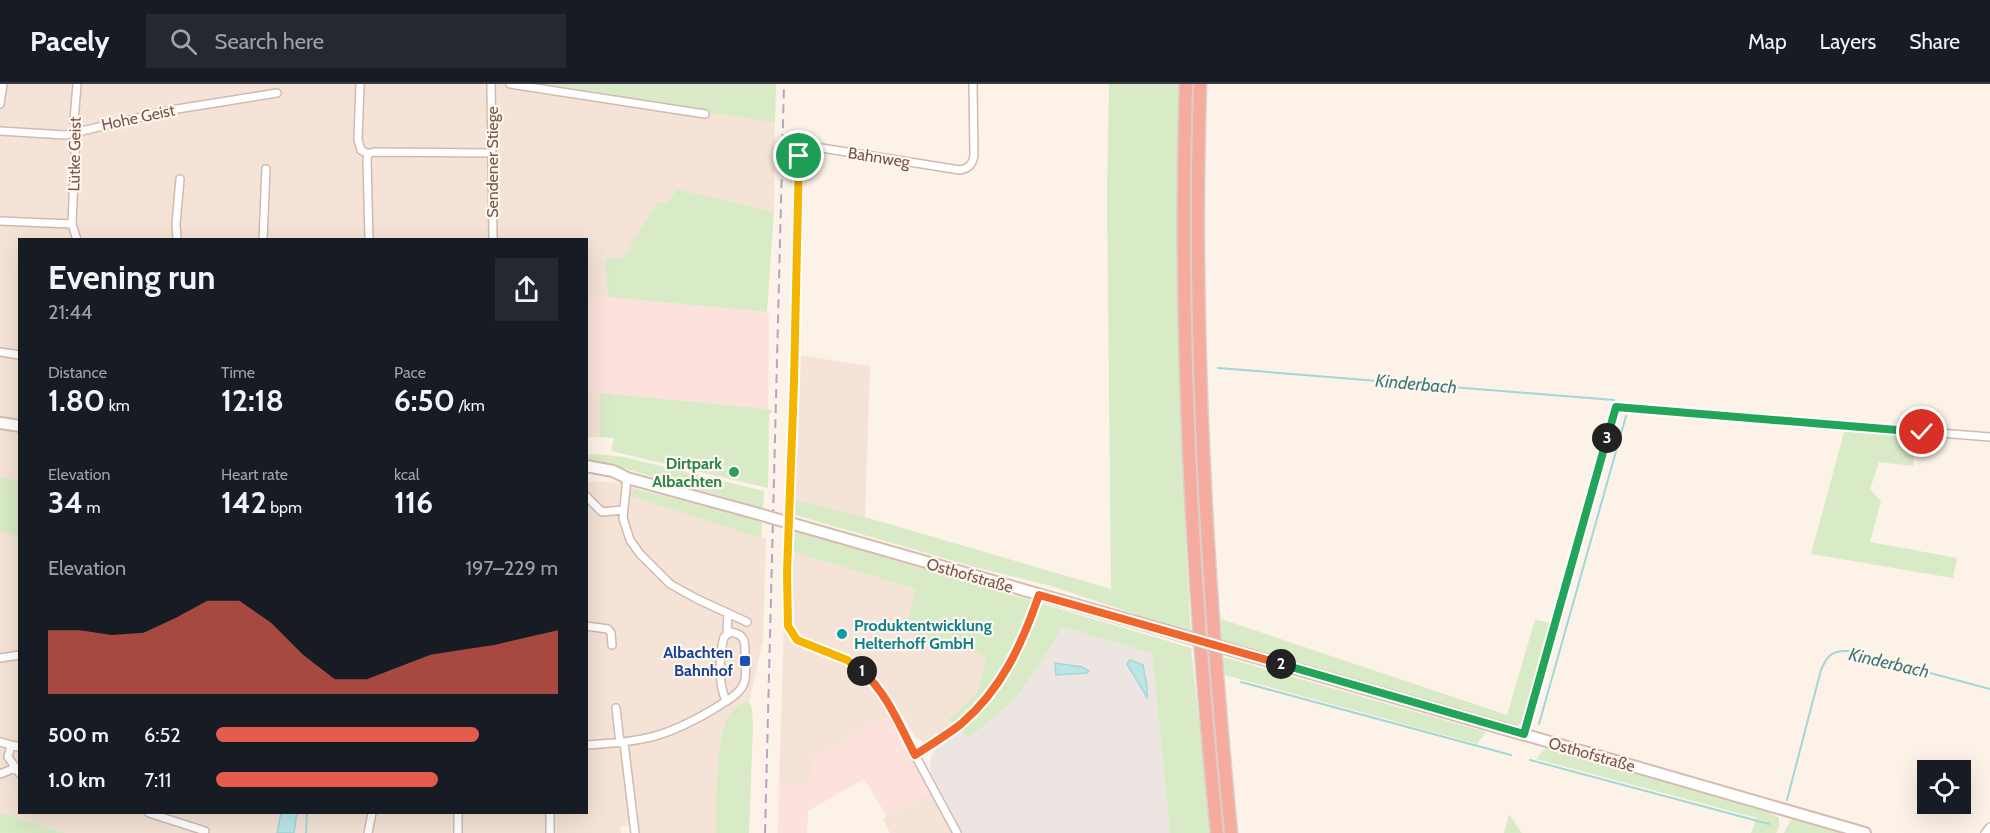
<!DOCTYPE html>
<html lang="en">
<head>
<meta charset="utf-8">
<style>
  :root { --surface:#171b24; --page:#242831; --text:#f1f3f6; --muted:#9ea1a6; --line:#363941; --accent:#e55c4e }
  body { margin:0; font-family:Cabin,sans-serif; background:var(--page); color:var(--text); height:100vh; display:flex; flex-direction:column; font-size:22px; white-space:nowrap }
  * { box-sizing:border-box; margin:0 }
  p { font-size:20px; color:var(--muted) }
  .icon { flex:none; width:33px; height:33px; fill:none; stroke:currentColor; stroke-width:2; stroke-linecap:round; stroke-linejoin:round }
  .map { position:relative; flex:1; overflow:hidden }
  .side { position:absolute; left:18px; top:154px; width:570px; height:576px; display:flex; flex-direction:column; background:var(--surface); border-radius:0px; box-shadow:0 6px 24px #0002 }
  .side>* { flex:none }
  .fabs { position:absolute; left:1917px; top:676px; display:grid; gap:12px }
  .fabs a { display:grid; place-items:center; width:54px; height:54px; border-radius:0px; background:var(--surface); box-shadow:0 6px 24px #0002; font-size:30px }
  .pin { position:absolute; display:grid; place-items:center; width:51px; height:51px; color:#fff; margin:-26px; border:3px solid #fff; border-radius:50%; box-shadow:0 2px 6px #0007 }
  .km { position:absolute; width:30px; height:30px; margin:-15px; border-radius:50%; background:#222; color:#fff; font-size:16px; line-height:30px; text-align:center }
  .round { display:grid; place-items:center; flex:none; width:63px; height:63px; border-radius:0px; background:var(--page) }
  .head { display:flex; align-items:center; justify-content:space-between; height:102px; padding:0 30px }
  h1 { font-size:33px; font-weight:700; line-height:45px }
  .metrics { display:grid; grid-template-columns:repeat(3,1fr); gap:9px; height:102px; padding:6px 30px }
  .metrics div { display:grid; align-content:center }
  .metrics b { font-size:30px; font-weight:700 }
  .metrics small { font-size:16px; font-weight:400 }
  .metrics p { font-size:16px }
  .chart { height:168px; padding:12px 30px }
  .chart p { display:flex; justify-content:space-between }
  .chart svg { width:100%; height:108px; margin-top:6px; fill:var(--accent); opacity:.7 }
  ul { padding:0 30px; list-style:none; font-size:20px }
  li { display:grid; grid-template-columns:96px 72px 1fr; align-items:center; height:45px }
  li i { height:15px; border-radius:8px; background:var(--accent) }
  header { display:flex; align-items:center; gap:36px; box-sizing:border-box; height:84px; padding:0 30px; background:var(--surface); border-bottom:2px solid var(--line) }
  header strong { font-size:28px }
  nav { display:flex; gap:33px; margin-inline-start:auto; font-size:21px }
  .search { width:420px; height:54px; background:var(--page); display:flex; align-items:center; gap:15px; box-sizing:border-box; padding:0 21px; border-radius:0px; color:var(--muted); font-size:22px }
  .map>svg:first-child { display:block }
</style>
</head>
<body>
<header>
<strong>Pacely</strong>
<div class="search"><svg class="icon" aria-label="search" viewBox="0 0 24 24"><circle cx="10" cy="10" r="6"/><path d="M15 15l6 6"/></svg>Search here</div>
<nav><a>Map</a><a>Layers</a><a>Share</a></nav>
</header>
<div class="map">
<svg width="1990" height="749" viewBox="0 0 1990 749">
  <rect width="100%" height="100%" fill="#fcf2e8"/>
  <path fill="#f4e3d6" d="M0,0h536l239,39 -1,89 -97,-23 -9,13 -11,2 -34,55h-18l3,38h-21l-1,-57h-566v573h566l1,-332 36,2 14,6 -9,6 138,44 -3,101 -14,62h-4l-23,30 -4,41 -2,60h-85l-1,-7h-9v7h-555l-66,-20z
    M797,271l73,11 -5,151 -70,-17z
    M586,308l14,1v44h-13z
    M787,445l6,1v22l123,37 -12,42 78,23 5,5 -10,33 -29,28 6,6 -23,15 -6,2 -11,-7 -15,-27 -86,51 -3,25h-31z
    M930,708l23,41h-63l-7,-15z"/>
  <path fill="#fce1dc" d="M586,213h22l159,15 2,5 -1,92 -181,-17z
    M888,631l42,77 -43,24 -23,-37 -56,32 -1,22h-29l1,-48h31l3,-25z"/>
  <path fill="#ede5e1" d="M1062,543l90,26 18,180h-208l-31,-60 -1,-8 1,-8 4,-7 27,-18 6,5 46,-37 27,-37z"/>
  <path fill="#d9eac6" d="M536,0h240l-1,39z
    M1109,0h72c-2,183 -2,366 10,549l-140,-47 -73,-18 -183,-53v-15l70,17 246,72 -4,-396z
    M677,105l97,23 -7,100 -159,-15 -3,-38 18,-1 34,-55 11,-1z
    M600,309l168,16 4,2 -3,4 -1,73 -157,-37 3,-13 -14,-1z
    M1845,345l72,5 -4,32 -34,-4 -9,27 11,12 -11,41 87,16 -4,20 -142,-24z
    M596,370l27,3 141,34 -1,17 -137,-39 -39,-8v-6z
    M0,392l19,6v55l-19,-6z
    M637,405l125,32 -1,17 -134,-43z
    M793,446l398,118 20,185h-41l-18,-180 -90,-26 -21,36 -27,37 -46,38 -20,-18 29,-28 10,-33 -6,-5 -77,-22 12,-43 -123,-37z
    M1221,535l286,96 28,-95 16,3 -27,99 -9,5 -293,-86z
    M1223,573l263,75 -9,12 -252,-69z
    M745,618h4l3,7 1,17 -4,107h-33c1,-30 -1,-90 12,-116 3,-6 11,-13 17,-15z
    M1546,664l220,63 13,7v9l-3,6h-25l6,-15 -221,-59z
    M0,729l66,20h-66z
    M1509,730l13,19h-18z
    M1793,735l48,14h-57l6,-12z"/>
  <path fill="#bce6e6" stroke="#a2d7d8" stroke-width="1.5" d="M1130,576l13,5 4,22v10l-20,-33z
    M1055,579l27,4 7,4 -3,2 -30,2z
    M281,729h16l-3,20h-17z"/>
  <g fill="none" stroke-linecap="round" stroke-linejoin="round">
    <path stroke="#a2d7d8" stroke-width="2" d="M1218,284l396,32
      M1241,598l270,73
      M1539,640l87,-308
      M1530,676l239,64
      M1787,716l34,-130c6,-14 11,-20 27,-19l142,38
      M306,749l1,-20"/>
    <g stroke="#d1bab0" stroke-width="10">
      <path id="street" d="M77,0l-3,37 2,9 -4,94 5,16
        M360,0l-2,56 3,10 7,4 6,-2 118,1
        M491,0l2,156
        M510,0l195,30
        M0,20l3,-20
        M0,47l65,4 106,-25 106,-17
        M368,70l-1,5 2,81
        M0,137l72,3
        M177,156l-1,-16 4,-45
        M263,156l3,-71
        M0,268l20,3
        M627,394l-4,40 7,22 10,14 30,30 27,15 50,23
        M586,412l16,16 21,-2
        M586,542l22,3 3,4 1,12
        M727,549l1,-20
        M0,574l20,-3
        M616,624l4,35
        M1523,650l93,-327 374,30
        M0,658l11,3
        M624,659l11,90
        M586,661c57,-3 82,-8 131,-38 9,-6 23,-13 27,-24 3,-8 1,-19 1,-28 0,-13 1,-20 -14,-23l-7,5c-5,19 -6,46 2,64
        M20,663l-9,-2 -3,12 12,17
        M915,671c15,-10 32,-20 46,-31 41,-35 61,-80 78,-129
        M0,690l15,-6
        M149,729l56,18
        M550,729v20
        M368,749l4,-20
        M458,749v-20
        M957,749l-72,-134 -15,-21 -23,-18 -50,-20 -9,-14 -1,-53 7,-192 5,-225 4,-7 6,-3 151,24c9,-2 12,-5 14,-14l-1,-72
        M1985,749l5,-6"/>
    </g>
    <g stroke="#d6bbb0" stroke-width="14">
      <path id="secondary" d="M0,339l20,3
        M586,382l27,5 14,7 121,33
        M804,443l363,104
        M1245,570l620,179"/>
    </g>
    <g stroke="#d9cfcd" stroke-width="15">
      <path id="highway" d="M1186,0c-8,250 6,500 31,749
        M1200,0c-8,250 7,500 31,749"/>
    </g>
    <use href="#street" stroke="#fff" stroke-width="7"/>
    <use href="#secondary" stroke="#fff" stroke-width="10"/>
    <use href="#highway" stroke="#f6ab9f" stroke-width="12"/>
    <path stroke="#b3a5c7" stroke-width="2" stroke-dasharray="9 6" stroke-linecap="butt" d="M765,749l19,-749"/>
    <g stroke="#d6bbb0" stroke-width="14" stroke-linecap="butt">
      <path id="secondary-bridge" d="M748,427l56,16
        M1167,547l78,23"/>
    </g>
    <use href="#secondary-bridge" stroke="#fff" stroke-width="10"/>
  </g>
  <g fill="none" stroke-linecap="round" stroke-linejoin="round">
    <g stroke="#fff" stroke-width="12">
      <path id="split-1" d="M799,72l-5,225 -7,192 1,53 9,14 50,20 15,11"/>
    </g>
    <g stroke="#fff" stroke-width="12">
      <path id="split-2" d="M862,587c25,22 38,55 53,84 15,-10 32,-20 46,-31 41,-35 61,-80 78,-129l242,69"/>
    </g>
    <g stroke="#fff" stroke-width="12">
      <path id="split-3" d="M1281,580l243,70 83,-296"/>
    </g>
    <g stroke="#fff" stroke-width="12">
      <path id="split-4" d="M1607,354l9,-31 306,25"/>
    </g>
    <use href="#split-1" stroke="#f5b400" stroke-width="8"/>
    <use href="#split-2" stroke="#f0652b" stroke-width="8"/>
    <use href="#split-3" stroke="#22a559" stroke-width="8"/>
    <use href="#split-4" stroke="#22a559" stroke-width="8"/>
  </g>
  <circle fill="#2e9e5b" stroke="#fff6ee" stroke-width="2" cx="734" cy="388" r="6"/>
  <circle fill="#0f9aa8" stroke="#fff6ee" stroke-width="2" cx="842" cy="550" r="6"/>
  <rect fill="#1a4fb4" stroke="#fff6ee" stroke-width="2" x="739" y="571" width="12" height="12" rx="3"/>
  <g text-anchor="middle" stroke-width="4.5" stroke-linejoin="round" paint-order="stroke">
    <g font-size="16" fill="#77554c" stroke="#fff6ee">
      <text transform="translate(138 33) rotate(-12)" y="6">Hohe Geist</text>
      <text transform="translate(74 70) rotate(-89)" y="6">Lütke Geist</text>
      <text transform="translate(879 73) rotate(9)" y="6">Bahnweg</text>
      <text transform="translate(492 78) rotate(-90)" y="6">Sendener Stiege</text>
      <text transform="translate(970 491) rotate(16)" y="6">Osthofstraße</text>
      <text transform="translate(1592 670) rotate(16)" y="6">Osthofstraße</text>
    </g>
    <g font-size="16" font-weight="bold" fill="#27864d" stroke="#fff6ee" text-anchor="end">
      <text x="722" y="385">Dirtpark<tspan x="722" dy="18">Albachten</tspan></text>
    </g>
    <g font-size="16" font-weight="bold" fill="#0d838f" stroke="#fff6ee" text-anchor="start">
      <text x="854" y="547">Produktentwicklung<tspan x="854" dy="18">Helterhoff GmbH</tspan></text>
    </g>
    <g font-size="16" font-weight="bold" fill="#164399" stroke="#fff6ee" text-anchor="end">
      <text x="733" y="574">Albachten<tspan x="733" dy="18">Bahnhof</tspan></text>
    </g>
    <g font-size="18" font-style="italic" fill="#3f797c" stroke="#fff6ee">
      <text transform="translate(1416 300) rotate(5)" y="6">Kinderbach</text>
      <text transform="translate(1889 579) rotate(13)" y="6">Kinderbach</text>
    </g>
  </g>
</svg>
<div class="fabs">
<a><svg class="icon" aria-label="locate" viewBox="0 0 24 24"><circle cx="12" cy="12" r="6"/><path d="M12 2v4M12 18v4M2 12h4M18 12h4"/></svg></a>
</div>
<div class="pin" style="left:799px;top:72px;background:#1e9e55"><svg class="icon" aria-label="arrive" viewBox="0 0 24 24"><path d="M6 21V4h12l-3 4 3 4H6"/></svg></div>
<div class="pin" style="left:1922px;top:348px;background:#d93025"><svg class="icon" aria-label="check" viewBox="0 0 24 24"><path d="M5 12l5 5 9-10"/></svg></div>
<b class="km" style="left:862px;top:587px">1</b>
<b class="km" style="left:1281px;top:580px">2</b>
<b class="km" style="left:1607px;top:354px">3</b>
<section class="side">
<div class="head"><div><h1>Evening run</h1><p>21:44</p></div><a class="round"><svg class="icon" aria-label="share" viewBox="0 0 24 24"><path d="M12 15V3M7 8l5-5 5 5M5 13v7h14v-7"/></svg></a></div>
<div class="metrics">
<div><p>Distance</p><b>1.80<small> km</small></b></div>
<div><p>Time</p><b>12:18</b></div>
<div><p>Pace</p><b>6:50<small> /km</small></b></div>
</div>
<div class="metrics">
<div><p>Elevation</p><b>34<small> m</small></b></div>
<div><p>Heart rate</p><b>142<small> bpm</small></b></div>
<div><p>kcal</p><b>116</b></div>
</div>
<div class="chart"><p><span>Elevation</span>197–229 m</p>
<svg viewBox="0 0 160 44" preserveAspectRatio="none"><path d="M0 44V18L10 18L20 20L30 19L40 13L50 6L60 6L70 15L80 28L90 38L100 38L110 33L120 28L130 26L140 24L150 21L160 18V44z"/></svg>
</div>
<ul>
<li><b>500 m</b>6:52<i style="width:77%"></i></li>
<li><b>1.0 km</b>7:11<i style="width:65%"></i></li>
</ul>
</section>
</div>
</body>
</html>
